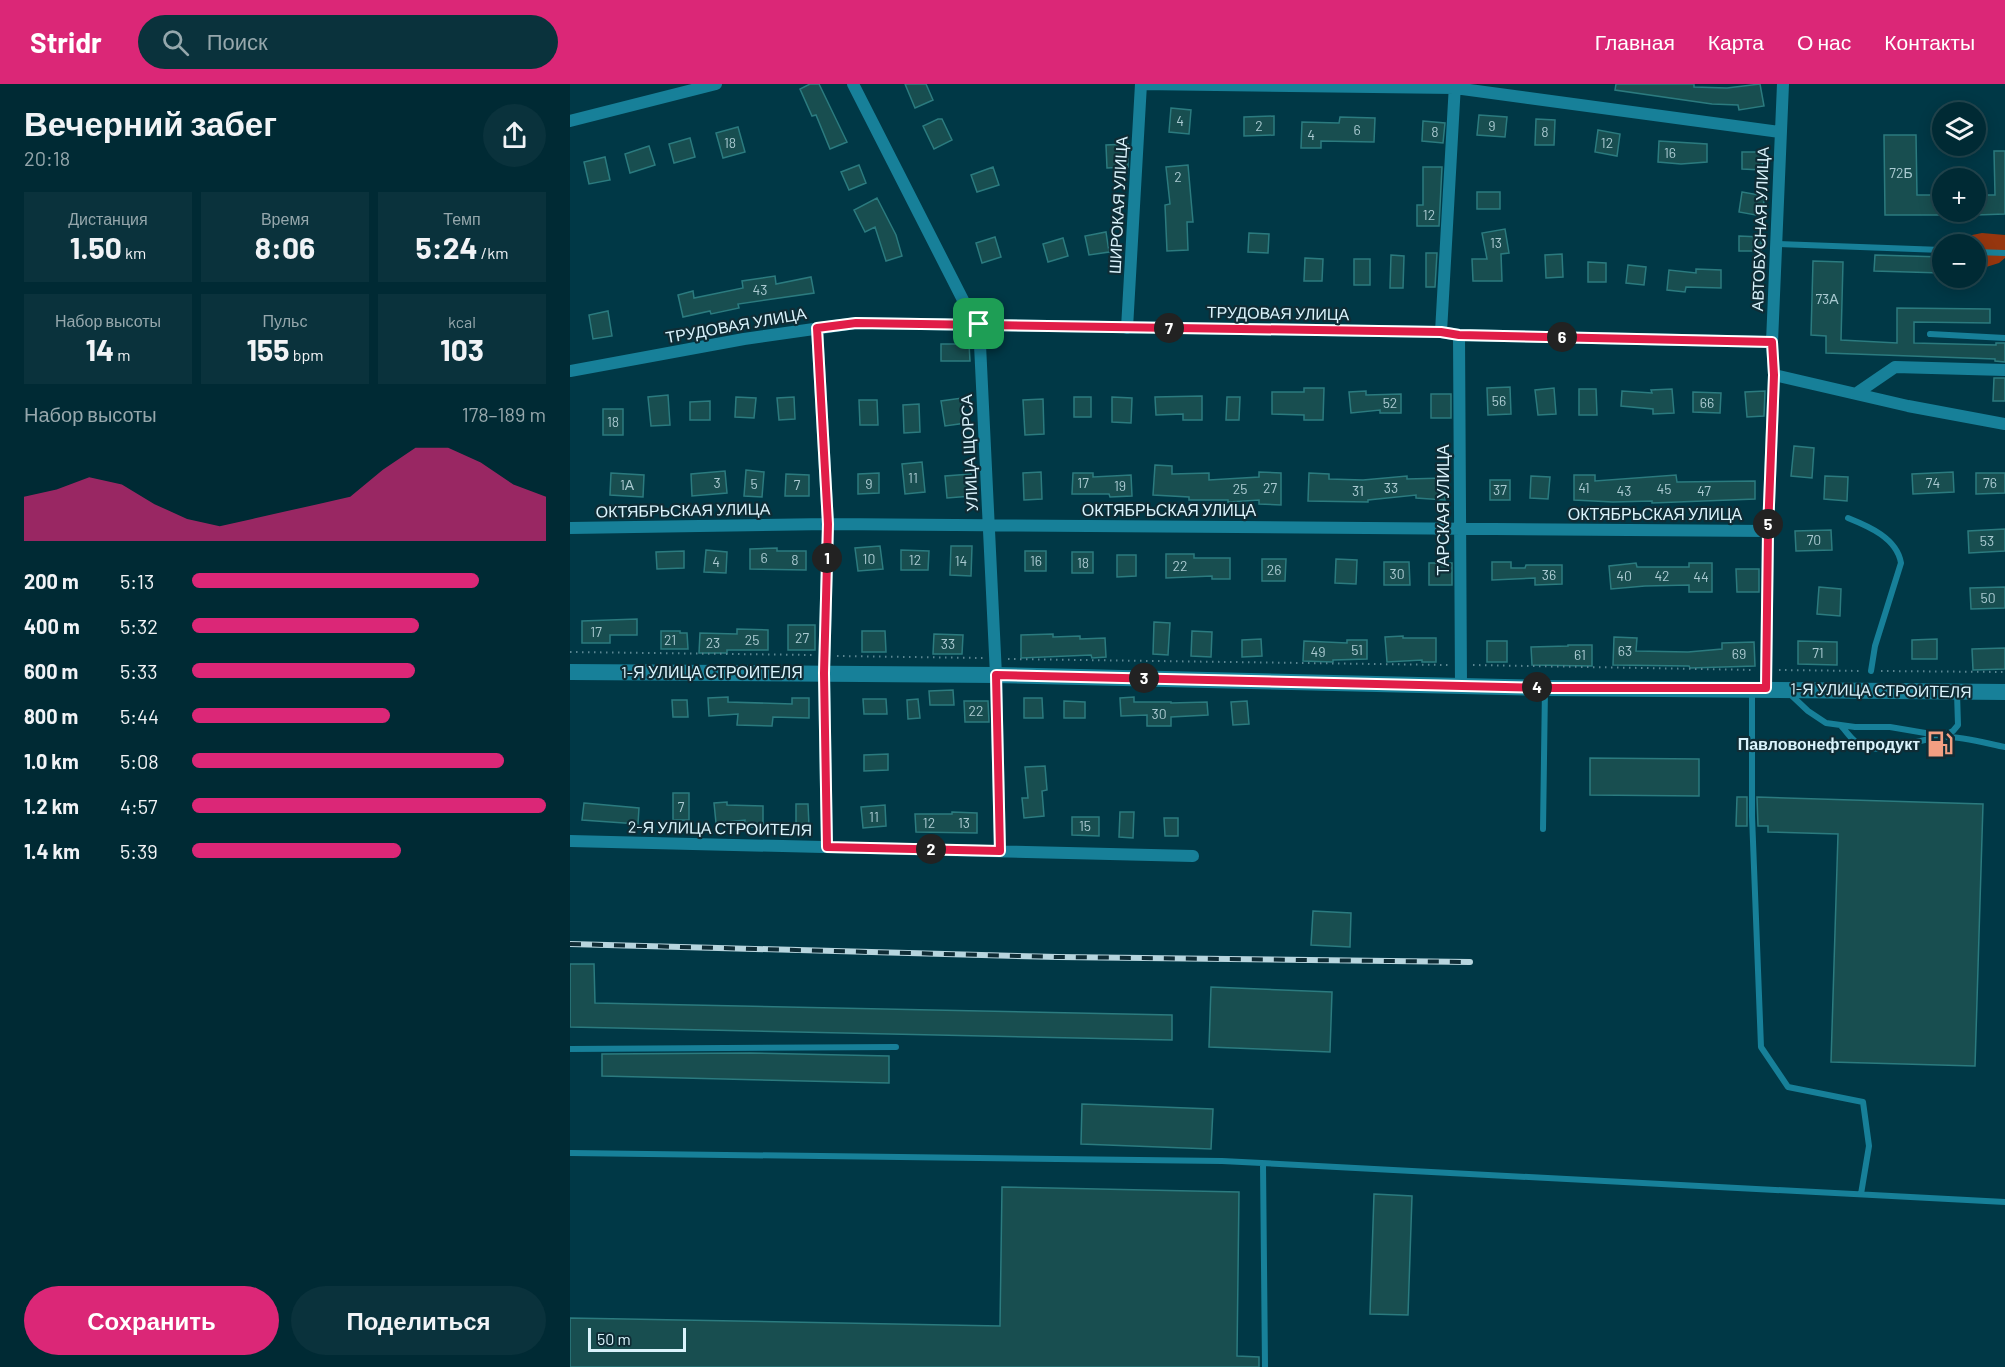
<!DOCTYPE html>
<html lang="ru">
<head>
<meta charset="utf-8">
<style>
  :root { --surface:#002a34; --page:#0a323c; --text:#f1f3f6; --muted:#95a7ac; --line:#22464f; --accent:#db2777 }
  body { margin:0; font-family:Barlow,sans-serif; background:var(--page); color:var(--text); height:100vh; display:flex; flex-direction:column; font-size:22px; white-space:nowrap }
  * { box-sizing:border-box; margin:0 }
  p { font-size:20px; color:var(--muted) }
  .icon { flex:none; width:33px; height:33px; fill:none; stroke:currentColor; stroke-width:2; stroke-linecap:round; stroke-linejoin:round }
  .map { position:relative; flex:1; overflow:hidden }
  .side { display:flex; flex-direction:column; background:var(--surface); width:570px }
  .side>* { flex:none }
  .tools { position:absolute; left:1362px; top:18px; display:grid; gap:12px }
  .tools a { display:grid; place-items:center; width:54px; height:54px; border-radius:50%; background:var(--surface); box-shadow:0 3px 15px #0003,0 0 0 2px var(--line); font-size:30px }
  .scale { position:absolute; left:18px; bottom:15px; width:98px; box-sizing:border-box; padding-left:6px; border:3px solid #daf3fc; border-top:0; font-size:16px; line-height:21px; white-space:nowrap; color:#daf3fc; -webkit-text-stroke:4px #0f2c35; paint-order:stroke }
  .pin { position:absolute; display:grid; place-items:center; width:51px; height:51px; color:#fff; margin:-26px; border-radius:12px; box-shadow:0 3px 9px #0006 }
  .km { position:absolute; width:30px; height:30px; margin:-15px; border-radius:50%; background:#222; color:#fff; font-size:16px; line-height:30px; text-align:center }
  .round { display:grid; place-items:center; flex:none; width:63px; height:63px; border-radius:32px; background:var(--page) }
  .summary { display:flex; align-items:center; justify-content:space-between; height:102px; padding:0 24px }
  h1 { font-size:33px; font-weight:700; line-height:45px }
  .figures { display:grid; grid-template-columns:repeat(3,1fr); gap:9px; height:102px; padding:6px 24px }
  .figures div { display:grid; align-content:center; border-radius:0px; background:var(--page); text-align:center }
  .figures b { font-size:30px; font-weight:700 }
  .figures small { font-size:16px; font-weight:400 }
  .figures p { font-size:16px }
  .chart { height:168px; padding:12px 24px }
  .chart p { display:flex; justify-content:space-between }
  .chart svg { width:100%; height:108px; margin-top:6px; fill:var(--accent); opacity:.7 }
  .button { display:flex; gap:12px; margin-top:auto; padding:12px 24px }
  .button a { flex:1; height:69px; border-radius:36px; background:var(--accent); color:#fff; font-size:24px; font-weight:700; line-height:69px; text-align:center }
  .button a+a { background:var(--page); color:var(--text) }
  ul { padding:0 24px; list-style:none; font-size:20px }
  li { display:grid; grid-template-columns:96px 72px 1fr; align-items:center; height:45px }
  li i { height:15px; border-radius:8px; background:var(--accent) }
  header { display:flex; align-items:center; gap:36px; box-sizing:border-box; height:84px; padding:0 30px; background:var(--accent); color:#fff }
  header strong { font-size:28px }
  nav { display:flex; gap:33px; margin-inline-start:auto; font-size:21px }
  .search { width:420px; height:54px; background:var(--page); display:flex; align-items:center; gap:15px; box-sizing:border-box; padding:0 21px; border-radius:33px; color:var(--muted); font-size:22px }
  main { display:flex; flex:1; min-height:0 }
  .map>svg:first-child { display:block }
</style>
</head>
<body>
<header>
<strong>Stridr</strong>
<div class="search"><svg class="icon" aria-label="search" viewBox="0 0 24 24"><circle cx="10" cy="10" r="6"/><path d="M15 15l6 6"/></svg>Поиск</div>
<nav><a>Главная</a><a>Карта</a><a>О нас</a><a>Контакты</a></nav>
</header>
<main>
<section class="side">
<div class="summary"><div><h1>Вечерний забег</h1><p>20:18</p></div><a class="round"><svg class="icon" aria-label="share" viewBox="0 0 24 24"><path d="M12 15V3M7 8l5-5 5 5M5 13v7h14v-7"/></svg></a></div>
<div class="figures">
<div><p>Дистанция</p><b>1.50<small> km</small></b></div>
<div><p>Время</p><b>8:06</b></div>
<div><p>Темп</p><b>5:24<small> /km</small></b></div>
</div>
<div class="figures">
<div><p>Набор высоты</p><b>14<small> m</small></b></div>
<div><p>Пульс</p><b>155<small> bpm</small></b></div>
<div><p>kcal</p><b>103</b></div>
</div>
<div class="chart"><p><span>Набор высоты</span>178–189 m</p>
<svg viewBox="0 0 160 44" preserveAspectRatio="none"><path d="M0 44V26L10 23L20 18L30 21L40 29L50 35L60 38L70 35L80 32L90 29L100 26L110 15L120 6L130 6L140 12L150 21L160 26V44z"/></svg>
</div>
<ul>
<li><b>200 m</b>5:13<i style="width:81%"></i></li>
<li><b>400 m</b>5:32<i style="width:64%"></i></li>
<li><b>600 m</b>5:33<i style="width:63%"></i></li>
<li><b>800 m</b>5:44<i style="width:56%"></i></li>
<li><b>1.0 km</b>5:08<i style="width:88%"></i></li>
<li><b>1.2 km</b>4:57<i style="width:100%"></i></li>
<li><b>1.4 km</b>5:39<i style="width:59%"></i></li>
</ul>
<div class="button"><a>Сохранить</a><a>Поделиться</a></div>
</section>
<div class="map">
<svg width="1435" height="1283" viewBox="0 0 1435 1283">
  <rect width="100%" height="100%" fill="#003846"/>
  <path fill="#96360e" d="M1412,149l23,2v23l-6,5 -16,5 -7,-6v-18h-14l5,-8z"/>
  <path fill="#184e50" stroke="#2b7b7f" stroke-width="1.5" d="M240,0h9l28,58 -17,7 -14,-34 -4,1 -12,-27z
    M335,0h21l7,16 -18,8z
    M1046,0h78v3l33,1 33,-4 4,22 -25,4 -1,-5 -26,-1 -97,-14z
    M601,24l20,2 -2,24 -20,-2z
    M909,31l28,2 -2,20 -28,-2z
    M704,32v19l-30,1v-19z
    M770,33l35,1 -1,24 -53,-1v7h-20l1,-26 37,1z
    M368,35h4l10,21 -18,9 -11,-23z
    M966,35l19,1 -1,25h-19z
    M853,37l22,2 -2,20 -21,-2z
    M168,43l7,25 -22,6 -7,-25z
    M1028,46l22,4 -3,22 -22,-4z
    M1314,51h32l1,60h25v20h-57z
    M120,54l5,19 -21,6 -5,-19z
    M1089,57l48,3v18l-26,2 -23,-2z
    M558,60v23l-21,1 -1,-23z
    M79,62l6,19 -25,8 -5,-19z
    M1424,67h11v63l-29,1v-20h19z
    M1172,68h21l-1,18 -20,-1z
    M35,73l5,23 -21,4 -5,-22z
    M289,81l7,18 -17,7 -8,-18z
    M618,81l5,57h-6l1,28 -21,1 -2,-46 5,-1 -4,-37z
    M423,83l6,18 -22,7 -6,-17z
    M853,83h19l-3,59h-22v-21h6z
    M907,108h23v17h-23z
    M1172,108l23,4 -4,20 -22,-4z
    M307,114l19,37 6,21 -16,5 -11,-34 -10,5 -11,-22z
    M935,145l4,24 -8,1 1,27h-29l-1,-22h15l-5,-26z
    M536,148l3,20 -20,3 -4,-19z
    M679,149l20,1 -1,19 -20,-1z
    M1169,152l22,1v14h-22z
    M425,153l6,20 -19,6 -6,-20z
    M493,154l5,18 -20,6 -5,-18z
    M856,169h11l-2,34h-9z
    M992,170l1,23 -17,1 -1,-23z
    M821,171l13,1 -1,32h-13z
    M1305,171l67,2v16l-68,-2z
    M735,174l18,1 -1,22h-18z
    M784,175h16v26h-16z
    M1243,177l30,1 -2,78 56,3v-35l93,1v14l-76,-1v21l82,2v-2h9v19l-10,-1v-2l-169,-6v-17l-15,-1z
    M1018,178l18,1v19h-18z
    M1058,181l18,2 -2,18 -18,-2z
    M1126,185l25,1v18l-35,-1 -1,5 -18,-2 2,-20 27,3z
    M205,192l1,8 35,-7 3,16 -76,11 1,4 -28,6 -1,-3 -27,6 -5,-22 15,-4 1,7 49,-10 -1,-7z
    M38,227l4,25 -19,3 -4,-24z
    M371,260h28l1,17h-29z
    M1424,294h11v23h-12z
    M940,303l1,27 -23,1 -1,-27z
    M734,304h20l-1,32h-19v-5l-32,-1v-22h32z
    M984,304l2,26 -18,1 -3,-25z
    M1009,305h17l1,26h-18z
    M1102,305l2,24 -21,1v-5l-32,-3 1,-15 30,2 -1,-3z
    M796,307v4l35,-1v19h-21v-3l-29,3 -2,-21z
    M1195,307l-1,25 -17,1 -2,-25z
    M1123,308l28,1 -1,20 -27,-1z
    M861,310h20v24h-20z
    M98,311l2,30 -19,1 -3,-29z
    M632,312v24h-19v-6l-27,1 -1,-18z
    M166,313l20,1 -2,20 -19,-1z
    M224,313l1,22 -16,1 -2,-22z
    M504,313h17v20h-17z
    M542,313l20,1 -1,25 -19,-1z
    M657,313h13l-1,23h-13z
    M392,314l4,25 -21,3 -4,-25z
    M473,315l1,35 -19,1 -2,-35z
    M289,316h18l1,25h-18z
    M140,317v19h-20v-18z
    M349,320l1,28 -16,1 -1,-28z
    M33,325h20v26h-20z
    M1224,362l20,2 -2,30 -21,-2z
    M352,378l3,30 -20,2 -3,-30z
    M585,381l17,1v8l37,-1v7l50,-3v-5l22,1v32l-22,-1v-4l-31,2v-2h-39v-3l-36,-2z
    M176,386l18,2 -2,25 -18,-1z
    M155,387l2,22 -35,3 -1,-22z
    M471,388l1,27 -18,1 -1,-27z
    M1383,388l1,20 -41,2 -1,-20z
    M41,389l33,2 -1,22 -33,-2z
    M309,389v20l-21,1v-20z
    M503,389h20v4l38,-2 1,21 -22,1 -1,-3h-37z
    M739,389l20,1v5l34,1 44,-4v3l38,-1v22l-29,-2v-3l-48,5v2l-60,-1z
    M1406,389h29v20l-29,1z
    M216,390l23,1v21h-24z
    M401,390l1,22 -25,2 -2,-22z
    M1004,391h21v6l81,-6 1,7 78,-1v18l-103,4v-2l-39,1 -39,-2z
    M961,392l19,1 -2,22 -18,-1z
    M1255,392l23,1 -1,24 -23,-2z
    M920,396h20v20h-20z
    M1435,445v22l-36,2 -1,-22z
    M1261,446l1,20 -36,1 -1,-20z
    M310,462l3,23 -25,2 -3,-23z
    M381,462h21l-1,30 -21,-1z
    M207,464v3h29v19l-56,-1v-20z
    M136,466l21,2 -1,21 -22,-1z
    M331,466l28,1 -1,19h-27z
    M114,467v17l-27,1 -1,-17z
    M455,467h21v20h-21z
    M502,468h21v21h-21z
    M596,470h28v4h36v21h-18v-3l-46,2z
    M547,471h19v21l-19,1z
    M692,475h24l-1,22h-23z
    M766,475l21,1 -1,24 -21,-1z
    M814,478h25l1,23h-26z
    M922,478h19v6h14l1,-3h36v19l-27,1v-7l-43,2z
    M859,479h23v22h-23z
    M1066,479l1,4h52v-4h23v29h-23v-7l-44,1 -34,3 -2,-23z
    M1166,485h23v23h-22z
    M1249,503l22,2 -1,27 -23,-2z
    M1435,503v21l-34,1 -1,-21z
    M67,535v16h-27v8h-28v-22z
    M584,538l16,1 -2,32 -15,-1z
    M218,541h27v25h-27z
    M167,545l31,1v20h-41v3h-28l1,-20 37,1z
    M91,547h19v2h7l1,16h-27z
    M292,547h23l1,21h-24z
    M622,547l20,1 -1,25 -20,-1z
    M364,550l29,1 -1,19h-29z
    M483,550v3l27,-1v3l25,-1 1,19 -14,1 -1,-3 -70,3v-23z
    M833,552v2h33v24h-14v-2l-35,2 -2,-25z
    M1044,553l23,1 -1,13 52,1 34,-3v-6l32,-1 1,24 -65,2 -1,-2 -76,-1z
    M691,555l1,17 -20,1v-17z
    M1367,555v20h-25v-19z
    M777,556h20v19l-34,1v2l-30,-1 1,-20 43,2z
    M917,557h20v21h-20z
    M1228,557l39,1v23l-39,-1z
    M998,561h24v21l-60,-1 -1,-18 37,-1z
    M1435,564v21l-32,1 -1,-21z
    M383,606l1,15h-24l-1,-14z
    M158,613v5l64,2v-6h17v20l-36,-1 -1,9 -35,-1 1,-11 -29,2 -1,-18z
    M564,613v5h37v1l36,-1 1,13 -37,2v9h-24v-11l-26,1 -1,-18z
    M454,614h18l1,20h-19z
    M293,615h23l1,15h-23z
    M348,615l2,19 -12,1 -1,-19z
    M102,616h15l1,17h-15z
    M394,617h24l1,21h-24z
    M494,617l21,1v16h-21z
    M677,617l2,23 -16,1 -2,-23z
    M318,670v16l-24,1v-16z
    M1020,674l109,1v37l-109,-1z
    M475,682l2,24 -5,1 2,25 -20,2 -2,-20h6l-3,-31z
    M103,709h16v27h-16z
    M1167,713h10v29h-11z
    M1187,713l226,7 -8,262 -144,-4 7,-228 -70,-2v-6h-10z
    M157,718v3l36,1v21h-19l1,-7 -29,3 -2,-20z
    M14,719l55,5 -1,16 -56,-4z
    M226,720h12l1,22h-13z
    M315,721l1,21 -23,2 -2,-21z
    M382,728l25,1v20l-61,-1 -1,-18h37z
    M550,728h14l-1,26 -14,-1z
    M502,733h27v19l-27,-1z
    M594,734h14v18h-13z
    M743,827l38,2 -1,34 -39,-2z
    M0,880h24l1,39 577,12v25l-602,-13z
    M641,903l121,5 -2,60 -121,-5z
    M180,969l139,3v27l-287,-7v-22z
    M512,1020l131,5 -2,40 -130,-5z
    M432,1103l237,5 -2,164 22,1v10h-689v-49l430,8z
    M804,1110l38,2 -4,119 -38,-1z"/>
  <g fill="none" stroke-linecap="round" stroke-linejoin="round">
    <path stroke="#598591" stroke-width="2" stroke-dasharray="1.5 4.5" stroke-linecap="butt" d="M0,568l243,3
      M267,572l147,2
      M438,575l441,6
      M903,581l282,5
      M1209,586l84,1
      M1311,587l124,1"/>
    <path stroke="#178099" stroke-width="6" d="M1206,160l166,6
      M1406,168l29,1
      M1360,250l75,4
      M1278,434c20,8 49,20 53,45l-26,83 -4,25
      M1182,608v124l9,231 27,40 75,15 6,44 -8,48
      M1220,610l18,17 18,12 29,4h35l53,9 10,-5 5,-6 -1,-32
      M1271,642c7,7 13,18 23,21 19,7 57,-8 77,-10 15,-2 48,7 64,10
      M973,745l2,-141
      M0,965l326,-2
      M0,1069l652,8 783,41
      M693,1080l2,203"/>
    <path stroke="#178099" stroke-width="12" d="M283,0l110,216 16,24 17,351 4,176
      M571,0l314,4 325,44
      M0,37l146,-37
      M247,244l11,196 -4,149 3,174
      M557,244l14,-244
      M871,248l14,-248
      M889,251l2,350
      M0,287l174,-32 112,-16 585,9 18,3 313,7
      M1204,291l134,31 97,18
      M1287,309l38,-26 110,3
      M0,444l258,-4 940,7
      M1196,604l2,-157 6,-156 -2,-33 11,-258
      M0,757l623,15"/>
    <path stroke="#178099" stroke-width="16" d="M0,588l426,3 549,13 460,4"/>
    <g stroke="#b7d5de" stroke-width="6">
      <path id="rail" d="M0,860l488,13 412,5"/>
    </g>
    <use href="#rail" stroke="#0f2c35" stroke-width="4" stroke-dasharray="11" stroke-linecap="butt"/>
  </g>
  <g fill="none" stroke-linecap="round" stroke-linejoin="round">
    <g stroke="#fff" stroke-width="12">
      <path id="route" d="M286,239l585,9 18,3 313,7 2,33 -6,156 -2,157h-221l-549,-13 4,176 -173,-4 -3,-174 4,-149 -11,-196z"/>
    </g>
    <use href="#route" stroke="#e11d48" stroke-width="8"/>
  </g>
  <defs>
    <g id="fuel-bare" transform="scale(2.07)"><path d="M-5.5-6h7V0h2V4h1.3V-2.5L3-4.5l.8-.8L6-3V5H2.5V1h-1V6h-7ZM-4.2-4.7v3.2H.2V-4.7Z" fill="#f39f82" stroke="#0f2c35" stroke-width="2.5" paint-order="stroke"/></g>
  </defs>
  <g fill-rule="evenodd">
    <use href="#fuel-bare" x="1370" y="660"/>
  </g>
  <g text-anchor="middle" stroke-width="4.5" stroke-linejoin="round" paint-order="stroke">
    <g font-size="14" fill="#aacad1">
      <text x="610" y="42">4</text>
      <text x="689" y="47">2</text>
      <text x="922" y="47">9</text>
      <text x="787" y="51">6</text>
      <text x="865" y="53">8</text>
      <text x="975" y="53">8</text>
      <text x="741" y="56">4</text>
      <text x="160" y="64">18</text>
      <text x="1037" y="64">12</text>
      <text x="1100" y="74">16</text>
      <text x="1331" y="94">72Б</text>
      <text x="608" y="98">2</text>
      <text x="859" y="136">12</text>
      <text x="926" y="164">13</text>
      <text x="190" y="211">43</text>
      <text x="1257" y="220">73А</text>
      <text x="929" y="322">56</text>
      <text x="820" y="324">52</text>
      <text x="1137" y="324">66</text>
      <text x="43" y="343">18</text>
      <text x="343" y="399">11</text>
      <text x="147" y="404">3</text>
      <text x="513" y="404">17</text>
      <text x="1363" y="404">74</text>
      <text x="1420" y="404">76</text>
      <text x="184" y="405">5</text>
      <text x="299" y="405">9</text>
      <text x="57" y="406">1А</text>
      <text x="227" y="406">7</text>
      <text x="550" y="407">19</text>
      <text x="700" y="409">27</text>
      <text x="821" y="409">33</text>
      <text x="1014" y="409">41</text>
      <text x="670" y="410">25</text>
      <text x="1094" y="410">45</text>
      <text x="930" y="411">37</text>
      <text x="788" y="412">31</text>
      <text x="1054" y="412">43</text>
      <text x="1134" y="412">47</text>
      <text x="1244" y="461">70</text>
      <text x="1417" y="462">53</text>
      <text x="194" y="479">6</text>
      <text x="299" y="480">10</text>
      <text x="225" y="481">8</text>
      <text x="345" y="481">12</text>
      <text x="391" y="482">14</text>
      <text x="466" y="482">16</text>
      <text x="146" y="483">4</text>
      <text x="513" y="484">18</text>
      <text x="610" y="487">22</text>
      <text x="704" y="491">26</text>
      <text x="827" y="495">30</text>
      <text x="979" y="496">36</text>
      <text x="1054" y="497">40</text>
      <text x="1092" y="497">42</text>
      <text x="1131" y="498">44</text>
      <text x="1418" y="519">50</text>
      <text x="26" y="553">17</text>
      <text x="232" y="559">27</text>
      <text x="100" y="561">21</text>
      <text x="182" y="561">25</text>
      <text x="143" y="564">23</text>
      <text x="378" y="565">33</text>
      <text x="787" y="571">51</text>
      <text x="1055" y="572">63</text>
      <text x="748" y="573">49</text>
      <text x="1248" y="574">71</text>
      <text x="1169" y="575">69</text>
      <text x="1010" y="576">61</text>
      <text x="406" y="632">22</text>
      <text x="589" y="635">30</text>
      <text x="111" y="728">7</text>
      <text x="304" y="738">11</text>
      <text x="359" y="744">12</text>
      <text x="394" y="744">13</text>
      <text x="515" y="747">15</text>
    </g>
    <g font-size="16" fill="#daf3fc" stroke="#0f2c35">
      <text transform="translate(548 121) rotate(-87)" y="6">ШИРОКАЯ УЛИЦА</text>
      <text transform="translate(1190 145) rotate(-88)" y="6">АВТОБУСНАЯ УЛИЦА</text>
      <text transform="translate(708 229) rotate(1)" y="6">ТРУДОВАЯ УЛИЦА</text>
      <text transform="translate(166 241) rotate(-10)" y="6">ТРУДОВАЯ УЛИЦА</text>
      <text transform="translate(399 369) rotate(-93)" y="6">УЛИЦА ЩОРСА</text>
      <text transform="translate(113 426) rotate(-1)" y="6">ОКТЯБРЬСКАЯ УЛИЦА</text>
      <text x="599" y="432">ОКТЯБРЬСКАЯ УЛИЦА</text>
      <text transform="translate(873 426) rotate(-90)" y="6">ТАРСКАЯ УЛИЦА</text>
      <text x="1085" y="436">ОКТЯБРЬСКАЯ УЛИЦА</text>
      <text x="142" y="594">1-Я УЛИЦА СТРОИТЕЛЯ</text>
      <text transform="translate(1311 606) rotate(1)" y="6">1-Я УЛИЦА СТРОИТЕЛЯ</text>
      <text transform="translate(150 744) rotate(1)" y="6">2-Я УЛИЦА СТРОИТЕЛЯ</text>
    </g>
    <g font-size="16" font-weight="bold" fill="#daf3fc" stroke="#0f2c35" text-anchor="end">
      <text x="1350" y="666">Павловонефтепродукт</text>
    </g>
  </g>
</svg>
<div class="tools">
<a><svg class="icon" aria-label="layers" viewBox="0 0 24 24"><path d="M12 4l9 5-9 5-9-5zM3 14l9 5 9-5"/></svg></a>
<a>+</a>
<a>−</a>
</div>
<div class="scale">50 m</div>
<div class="pin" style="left:409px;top:240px;background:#1e9e55"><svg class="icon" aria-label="arrive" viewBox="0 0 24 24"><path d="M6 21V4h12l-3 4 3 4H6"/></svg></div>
<b class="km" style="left:257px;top:474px">1</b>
<b class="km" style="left:361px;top:765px">2</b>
<b class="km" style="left:574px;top:594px">3</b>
<b class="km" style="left:967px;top:603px">4</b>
<b class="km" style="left:1198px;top:440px">5</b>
<b class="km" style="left:992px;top:253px">6</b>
<b class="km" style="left:599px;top:244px">7</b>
</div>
</main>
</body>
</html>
